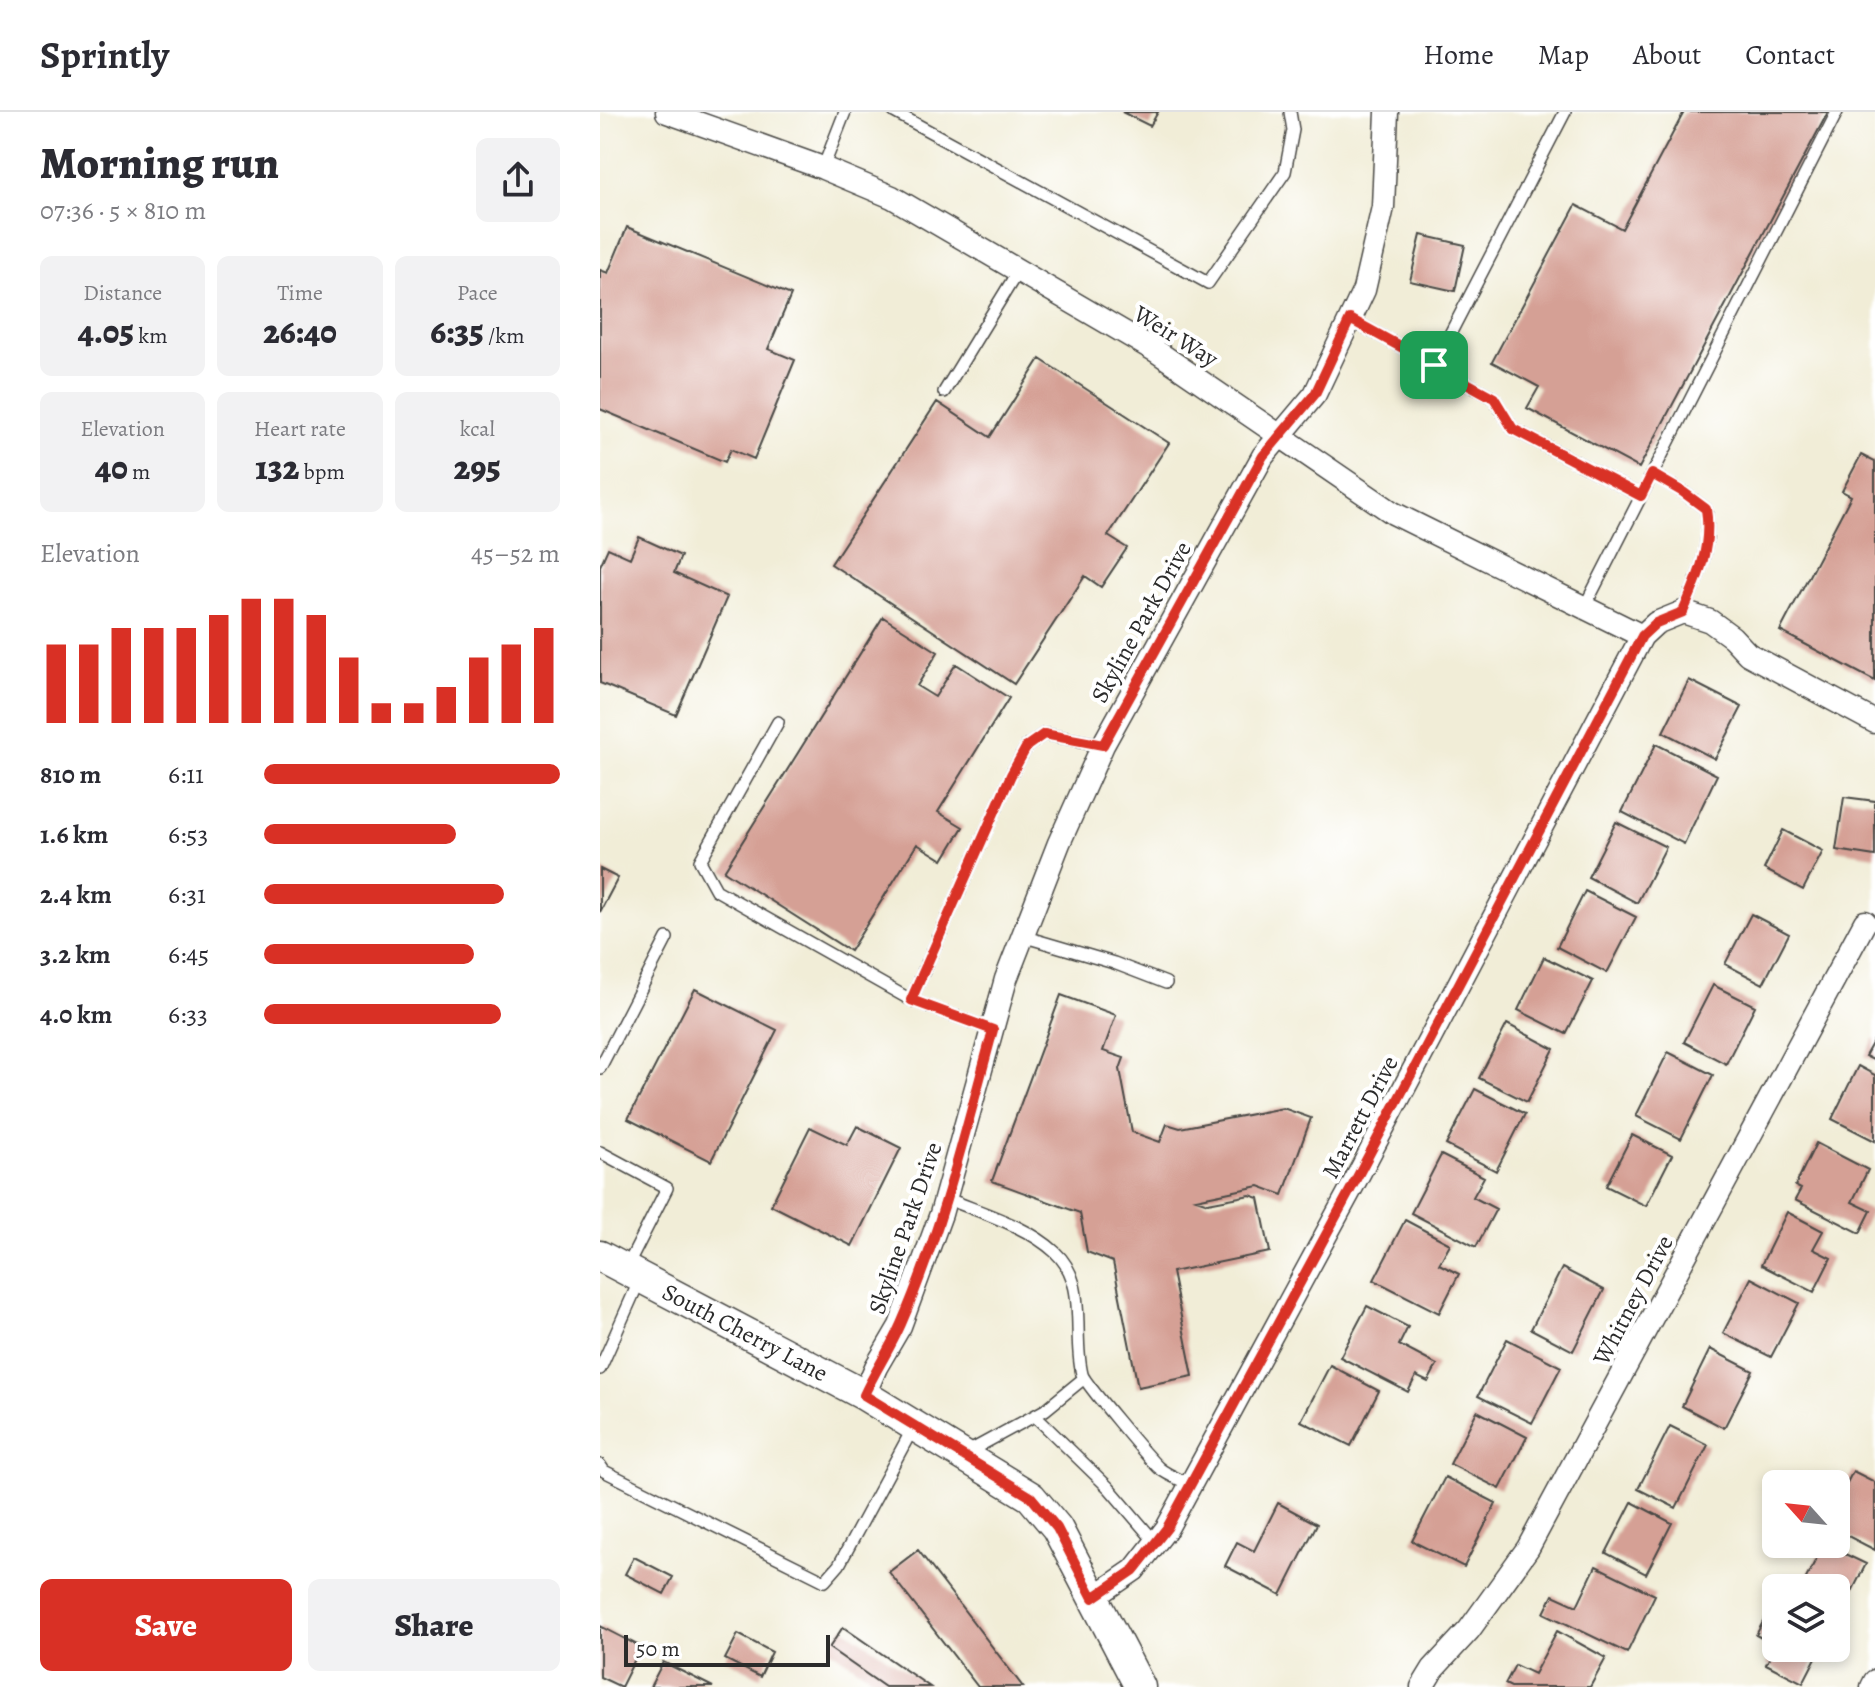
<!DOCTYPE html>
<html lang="en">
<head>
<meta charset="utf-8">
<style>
  :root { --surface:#fff; --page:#f2f2f3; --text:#2b2b33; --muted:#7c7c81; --line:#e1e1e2; --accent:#d93025 }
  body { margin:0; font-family:Alegreya,serif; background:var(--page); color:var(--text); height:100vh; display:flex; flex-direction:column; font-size:30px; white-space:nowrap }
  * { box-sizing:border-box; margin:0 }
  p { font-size:26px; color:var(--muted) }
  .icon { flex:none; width:44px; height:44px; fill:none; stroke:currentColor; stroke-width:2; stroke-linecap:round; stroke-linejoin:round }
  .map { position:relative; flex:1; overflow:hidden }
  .drawer { display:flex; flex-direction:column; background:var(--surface); width:600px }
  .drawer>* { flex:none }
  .needle { width:52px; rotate:297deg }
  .controls { position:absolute; left:1162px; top:1358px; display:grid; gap:16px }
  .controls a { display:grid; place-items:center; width:88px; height:88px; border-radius:12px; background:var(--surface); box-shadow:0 4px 12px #0003; font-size:40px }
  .scale { position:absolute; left:24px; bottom:20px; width:206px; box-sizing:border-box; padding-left:8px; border:4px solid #2b2b2b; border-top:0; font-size:22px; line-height:28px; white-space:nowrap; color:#2b2b2b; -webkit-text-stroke:6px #fff; paint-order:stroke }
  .pin { position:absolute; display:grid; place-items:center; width:68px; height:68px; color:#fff; margin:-34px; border-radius:16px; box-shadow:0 4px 12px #0006 }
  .round { display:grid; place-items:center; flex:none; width:84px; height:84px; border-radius:12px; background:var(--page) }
  .summary { display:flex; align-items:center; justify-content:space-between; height:136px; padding:0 40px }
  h1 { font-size:44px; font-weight:800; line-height:60px }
  .stats { display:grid; grid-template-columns:repeat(3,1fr); gap:12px; height:136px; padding:8px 40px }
  .stats div { display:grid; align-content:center; border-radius:12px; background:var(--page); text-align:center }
  .stats b { font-size:34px; font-weight:800 }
  .stats small { font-size:22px; font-weight:400 }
  .stats p { font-size:22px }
  .chart { height:224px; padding:16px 40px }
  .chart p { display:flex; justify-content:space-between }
  .chart svg { width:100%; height:144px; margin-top:8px; stroke:var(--accent); stroke-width:6 }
  .primary-button { display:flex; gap:16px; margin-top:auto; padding:16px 40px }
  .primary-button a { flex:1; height:92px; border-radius:12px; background:var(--accent); color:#fff; font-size:32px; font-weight:800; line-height:92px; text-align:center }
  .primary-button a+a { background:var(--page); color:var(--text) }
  ul { padding:0 40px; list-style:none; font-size:26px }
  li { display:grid; grid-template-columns:128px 96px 1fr; align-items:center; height:60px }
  li i { height:20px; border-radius:10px; background:var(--accent) }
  header { display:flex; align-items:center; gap:48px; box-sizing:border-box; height:112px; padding:0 40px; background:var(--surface); border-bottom:2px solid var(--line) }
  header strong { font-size:38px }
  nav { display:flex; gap:44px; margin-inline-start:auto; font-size:28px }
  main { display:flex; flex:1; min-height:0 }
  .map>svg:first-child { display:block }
</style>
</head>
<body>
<header>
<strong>Sprintly</strong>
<nav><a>Home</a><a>Map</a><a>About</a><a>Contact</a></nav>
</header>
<main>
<section class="drawer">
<div class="summary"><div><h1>Morning run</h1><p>07:36 · 5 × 810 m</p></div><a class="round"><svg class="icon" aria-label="share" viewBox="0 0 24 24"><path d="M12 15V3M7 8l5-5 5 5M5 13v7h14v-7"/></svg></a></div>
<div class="stats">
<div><p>Distance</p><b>4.05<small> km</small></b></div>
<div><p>Time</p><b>26:40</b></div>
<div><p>Pace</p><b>6:35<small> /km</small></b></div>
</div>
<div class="stats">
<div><p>Elevation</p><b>40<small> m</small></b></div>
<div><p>Heart rate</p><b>132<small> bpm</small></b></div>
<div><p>kcal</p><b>295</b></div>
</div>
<div class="chart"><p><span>Elevation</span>45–52 m</p>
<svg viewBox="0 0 160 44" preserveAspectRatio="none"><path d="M5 44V20M15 44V20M25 44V15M35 44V15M45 44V15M55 44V11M65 44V6M75 44V6M85 44V11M95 44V24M105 44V38M115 44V38M125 44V33M135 44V24M145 44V20M155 44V15"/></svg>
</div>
<ul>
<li><b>810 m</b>6:11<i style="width:100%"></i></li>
<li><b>1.6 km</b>6:53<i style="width:65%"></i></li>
<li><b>2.4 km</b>6:31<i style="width:81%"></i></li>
<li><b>3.2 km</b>6:45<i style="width:71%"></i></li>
<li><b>4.0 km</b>6:33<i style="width:80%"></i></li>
</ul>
<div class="primary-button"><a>Save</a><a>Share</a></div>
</section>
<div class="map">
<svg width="1275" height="1575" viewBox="0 0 1275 1575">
  <rect width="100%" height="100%" fill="#fff"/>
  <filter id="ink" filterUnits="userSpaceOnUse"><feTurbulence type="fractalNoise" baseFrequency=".0125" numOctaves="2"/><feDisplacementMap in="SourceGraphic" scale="16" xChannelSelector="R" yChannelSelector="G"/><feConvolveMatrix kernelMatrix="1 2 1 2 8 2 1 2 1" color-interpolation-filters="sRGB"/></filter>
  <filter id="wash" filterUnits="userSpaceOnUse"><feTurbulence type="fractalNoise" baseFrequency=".006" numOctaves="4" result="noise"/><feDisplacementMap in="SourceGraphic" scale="32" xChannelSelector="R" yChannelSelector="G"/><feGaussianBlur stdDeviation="1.8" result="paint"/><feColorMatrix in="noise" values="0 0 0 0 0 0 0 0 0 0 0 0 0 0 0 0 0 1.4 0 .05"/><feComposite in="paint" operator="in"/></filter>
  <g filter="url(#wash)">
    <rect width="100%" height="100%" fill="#f1edd7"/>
    <g id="blocks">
      <path fill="#d5a095" d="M522,0h36l-8,14z
        M1084,0h144l-189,356 -112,-60 12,-21 -47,-25 84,-157 46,24z
        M27,115l164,68 -23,54 27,11 -41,99 -23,-10 -6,13 -125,-53v-139l8,3z
        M821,123l44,10 -10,46 -45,-10z
        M440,247l129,84 -61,93 19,12 -26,39 -16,-11 -71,108 -183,-120 106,-162 53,35z
        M1261,343l14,7v219l-95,-50 71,-135 -9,-5z
        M39,425l42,19 -7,17 53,24 -51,118 -76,-32v-117l8,-18 22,10z
        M283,505l55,35 -21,34 18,11 21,-33 53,34 -71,114 25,15 -20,33 -26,-16 -67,107 -126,-80z
        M1089,568l53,27 -27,52 -52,-27z
        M1056,632l61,31 -33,69 -62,-32z
        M1244,685l31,4v55l-39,-6z
        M1016,710l50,25 -29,56 -49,-26z
        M1183,718l40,21 -20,39 -39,-21z
        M0,757l18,9 -18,34z
        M985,779l51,26 -29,56 -50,-26z
        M1151,802l38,20 -26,50 -38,-20z
        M944,845l49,24 -27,53 -48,-24z
        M1113,873l42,21 -29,58 -42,-22z
        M95,877l82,41 -66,131 -83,-42z
        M461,883l55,20 -13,36 21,7 -4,11 12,63 28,10 7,-18 13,4 103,-20 28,10 -28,77 -24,-9 -63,13 12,4 42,-8 9,3 11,54 -98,20 21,104 -55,11 -25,-125 -26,-10 -7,-39 -88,-32z
        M907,912l47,25 -27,53 -48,-24z
        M1275,926v23l-10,-5z
        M1068,940l45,23 -32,64 -45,-23z
        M1258,954l17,9v66l-43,-22z
        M875,977l50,25 -29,57 -50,-26z
        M257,1014l44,22 -49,98 -81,-41 39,-78 37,18z
        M1032,1023l40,20 -26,51 -40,-20z
        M1216,1031l52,27 -16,32 19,9 -11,22 -65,-33 6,-11 -6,-3z
        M841,1043l43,22 -11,20 23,12 -20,38 -65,-34z
        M1187,1100l36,19 -10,18 18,9 -17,34 -53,-27z
        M805,1108l45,24 -11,20 20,10 -20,39 -65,-33z
        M962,1156l42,22 -31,61 -42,-22z
        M1151,1166l48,25 -28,54 -48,-24z
        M767,1194l41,21 -9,18 38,20 -9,17 -12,-6 -8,16 -68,-35z
        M907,1227l54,28 -29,56 -54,-27z
        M1110,1237l43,22 -29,57 -42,-22z
        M730,1253l49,26 -28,55 -50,-25z
        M877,1299l50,26 -27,52 -50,-25z
        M1070,1314l38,19 -32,63 -38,-19z
        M1253,1359l22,11v68l-39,-20v-26z
        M845,1365l51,26 -32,64 -52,-26z
        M1032,1390l40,21 -26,51 -40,-21z
        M678,1391l39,21 -36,71 -56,-29 12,-24 17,9z
        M1224,1432l42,20 -27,53 -3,-2v-27h-35z
        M318,1438l105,137h-45l-89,-115z
        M34,1445l39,20 -9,17 -39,-20z
        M996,1454l59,29 -28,58 -83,-40 9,-18 24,11z
        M1174,1489l2,1v44l-20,-11z
        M0,1514l41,21 -20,40 -21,-10z
        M243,1515l87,60h-45l-56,-39z
        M957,1519l49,27 -16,29h-79l-6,-3 10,-19 19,9z
        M138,1522l34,18 -12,25 -35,-18z
        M1175,1536h46l-18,35 -37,-19z
        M63,1550l50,25h-63z"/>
    </g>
  </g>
  <g filter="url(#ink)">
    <use href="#blocks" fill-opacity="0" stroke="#494845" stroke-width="2"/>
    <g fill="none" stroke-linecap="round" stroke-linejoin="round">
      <g stroke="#494845" stroke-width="14">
        <path id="lane" d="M294,0l314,171 77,-111 8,-42 -3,-18
          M223,56l22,-56
          M750,207l144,79 19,31 128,67
          M834,253l131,-253
          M344,280l74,-121
          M1052,362l31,18 23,17c6,38 -8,69 -23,103
          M984,496l253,-496
          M178,610l-78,139 16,29 195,110 82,30
          M422,824l92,27 52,20
          M311,888l100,-225 16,-29 17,-12 59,11
          M0,956l67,-130
          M0,1040l67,36 -41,81
          M346,1086c35,15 80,27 109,54 34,31 17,83 27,122 2,8 67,85 77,94 8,7 22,12 32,17
          M0,1257l41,-92
          M435,1304l74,72 47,55
          M366,1341l79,-43 38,-31
          M0,1353l4,6 221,110 14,-16 74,-137"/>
      </g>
      <g stroke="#494845" stroke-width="25">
        <path id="street" d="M67,0l156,56 69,29 264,154 237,162 249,123
          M264,1283l12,-28 24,-41 41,-112 65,-235 53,-136 44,-98 160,-289 52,-62 49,-104 19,-83 4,-95
          M493,1486l41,-28 33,-42 186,-343 289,-549 14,-13 27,-11 27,9 22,16 16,17 127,68
          M822,1575l11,-18 36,-39 59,-82 337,-626
          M1272,1575l3,-6"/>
      </g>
      <g stroke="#494845" stroke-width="33">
        <g id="secondary">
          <path id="s1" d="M0,1144l264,139 167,102 26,31 83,159"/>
        </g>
      </g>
      <use href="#lane" stroke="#fff" stroke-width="11"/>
      <use href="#street" stroke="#fff" stroke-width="22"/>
      <use href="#secondary" stroke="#fff" stroke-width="30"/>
    </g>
  </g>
  <g fill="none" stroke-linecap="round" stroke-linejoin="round" filter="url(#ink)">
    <g stroke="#fff" stroke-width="16">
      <path id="route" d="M750,207l144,79 19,31 128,67 11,-22 31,18 23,17c6,38 -8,69 -23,103l-27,11 -14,13 -289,549 -186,343 -33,42 -41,28 -36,-70 -26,-31 -167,-102c11,-24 26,-46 37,-71 41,-94 65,-195 92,-294l-82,-30 100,-225 16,-29 17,-12 59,11 160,-289 52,-62z"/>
    </g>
    <use href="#route" stroke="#d93025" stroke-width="10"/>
  </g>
  <g text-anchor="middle" stroke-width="8" stroke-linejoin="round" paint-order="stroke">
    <g font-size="24" fill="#2b2b2b" stroke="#fff">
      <text transform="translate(576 224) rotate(32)" y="8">Weir Way</text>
      <text transform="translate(541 510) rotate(-61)" y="8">Skyline Park Drive</text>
      <text transform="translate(760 1005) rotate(-62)" y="8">Marrett Drive</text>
      <text transform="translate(305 1116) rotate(-71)" y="8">Skyline Park Drive</text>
      <text transform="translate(1033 1188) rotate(-62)" y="8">Whitney Drive</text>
      <text dy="8" stroke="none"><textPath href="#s1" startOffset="164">South Cherry Lane</textPath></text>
    </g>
  </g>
</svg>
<div class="controls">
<a><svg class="needle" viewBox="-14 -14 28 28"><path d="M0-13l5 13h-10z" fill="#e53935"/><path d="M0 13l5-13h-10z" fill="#7c7c81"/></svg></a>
<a><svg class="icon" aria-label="layers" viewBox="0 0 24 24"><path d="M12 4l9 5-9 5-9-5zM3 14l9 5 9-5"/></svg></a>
</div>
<div class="scale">50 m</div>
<div class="pin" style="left:834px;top:253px;background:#1e9e55"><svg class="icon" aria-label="arrive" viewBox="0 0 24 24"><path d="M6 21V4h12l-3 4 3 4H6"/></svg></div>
</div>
</main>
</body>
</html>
